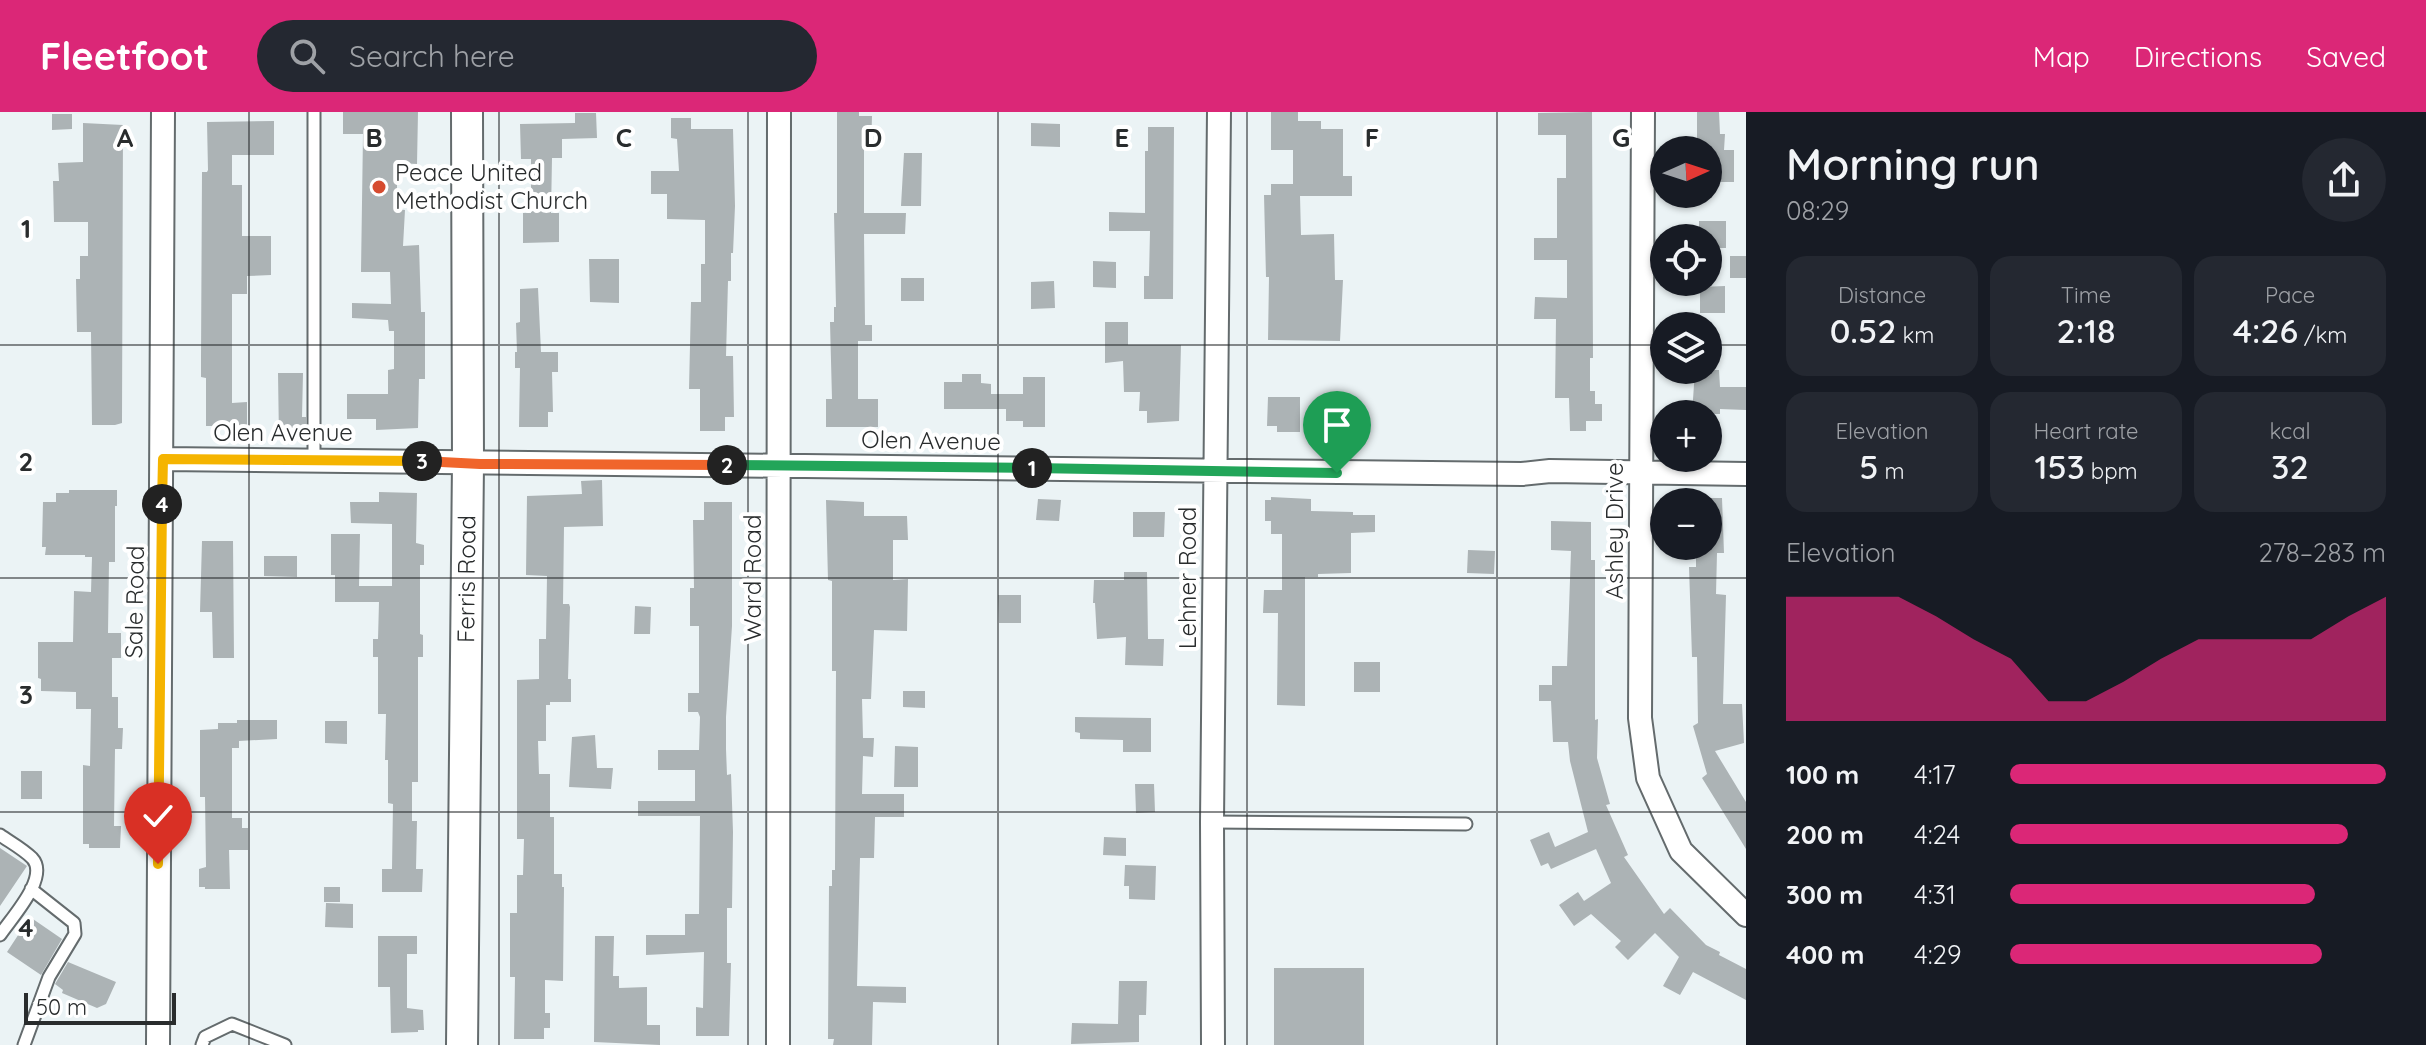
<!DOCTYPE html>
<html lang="en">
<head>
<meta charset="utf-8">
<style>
  :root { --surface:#171b24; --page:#242831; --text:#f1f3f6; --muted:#9ea1a6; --accent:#db2777 }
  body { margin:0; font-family:Quicksand,sans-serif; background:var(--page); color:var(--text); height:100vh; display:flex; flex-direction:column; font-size:30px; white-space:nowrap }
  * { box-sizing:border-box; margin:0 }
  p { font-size:26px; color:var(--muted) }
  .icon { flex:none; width:44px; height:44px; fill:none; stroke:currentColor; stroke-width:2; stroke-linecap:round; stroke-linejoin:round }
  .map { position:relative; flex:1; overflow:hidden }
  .sheet { display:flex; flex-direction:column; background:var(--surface); width:680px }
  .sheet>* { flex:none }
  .needle { width:52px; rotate:87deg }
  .fabs { position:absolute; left:1650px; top:24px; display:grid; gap:16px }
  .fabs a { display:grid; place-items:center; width:72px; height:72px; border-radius:50%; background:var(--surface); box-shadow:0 2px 6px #0004; font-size:40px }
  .scale { position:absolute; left:24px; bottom:20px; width:152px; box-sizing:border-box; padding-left:8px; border:4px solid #292c2d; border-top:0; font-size:22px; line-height:28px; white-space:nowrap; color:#292c2d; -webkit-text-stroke:6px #fff; paint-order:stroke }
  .pin { position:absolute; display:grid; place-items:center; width:68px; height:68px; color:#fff; margin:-82px -34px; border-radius:50% 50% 50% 0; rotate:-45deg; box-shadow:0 0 8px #0007 }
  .pin .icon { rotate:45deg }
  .km { position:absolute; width:40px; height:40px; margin:-20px; border-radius:50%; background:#222; color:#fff; font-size:22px; line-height:40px; text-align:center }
  .round { display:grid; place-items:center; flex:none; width:84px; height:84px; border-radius:42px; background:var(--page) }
  .headline { display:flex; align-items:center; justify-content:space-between; height:136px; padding:0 40px }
  h1 { font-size:44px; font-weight:600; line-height:60px }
  .stats { display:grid; grid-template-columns:repeat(3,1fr); gap:12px; height:136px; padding:8px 40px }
  .stats div { display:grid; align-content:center; border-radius:20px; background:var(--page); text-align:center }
  .stats b { font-size:34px; font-weight:600 }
  .stats small { font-size:22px; font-weight:400 }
  .stats p { font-size:22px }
  .chart { height:224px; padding:16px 40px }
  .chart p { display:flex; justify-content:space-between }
  .chart svg { width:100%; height:144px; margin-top:8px; fill:var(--accent); opacity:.7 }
  ul { padding:0 40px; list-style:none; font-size:26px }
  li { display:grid; grid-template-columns:128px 96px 1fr; align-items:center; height:60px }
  li i { height:20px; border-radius:10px; background:var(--accent) }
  header { display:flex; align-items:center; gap:48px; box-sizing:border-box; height:112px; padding:0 40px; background:var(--accent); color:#fff }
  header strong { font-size:38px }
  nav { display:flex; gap:44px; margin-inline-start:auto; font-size:28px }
  .search { width:560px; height:72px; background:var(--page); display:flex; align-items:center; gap:20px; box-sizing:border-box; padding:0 28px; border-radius:44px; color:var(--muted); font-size:30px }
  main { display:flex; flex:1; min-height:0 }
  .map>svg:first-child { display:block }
</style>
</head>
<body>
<header>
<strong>Fleetfoot</strong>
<div class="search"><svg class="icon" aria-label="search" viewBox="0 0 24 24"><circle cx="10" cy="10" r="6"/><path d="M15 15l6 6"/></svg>Search here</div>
<nav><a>Map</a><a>Directions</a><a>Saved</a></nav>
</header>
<main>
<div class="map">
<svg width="1746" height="933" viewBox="0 0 1746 933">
  <rect width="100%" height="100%" fill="#ebf3f5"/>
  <path fill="#acb3b5" d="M343,0h75l-1,52 -20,-1v46l8,1 -2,36 16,-1 2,67h4v67h-6l-1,49 -42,2v-11h-29v-25h41v-24l6,-1v-38h-5l-1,-11 -36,-2v-15l39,1 -1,-32h-29l2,-138h-20z
    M837,0h22v4h13l-1,33h-7v64h42l-1,21h-41l1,91h7v16h-14v58h20v28h-52v-28h6l-2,-77h4v-15h2l-2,-94h3z
    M1271,0h27v9h23v8h22v47h9v20h-52l1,39 33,-1 1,46h8l-3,61 -72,-1 1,-63h-3l-2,-82h7v-11h22v-34h-22z
    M1592,0l1,246h-3v33h5v13h7v17h-16v10h-16l-1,-33h-14l1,-79h-22l1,-22 32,1v-38h-33v-22h23v-60h9v-43h-28v-22z
    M1697,0h22l1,22h5l-1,16h10v32h-26v-32h-11z
    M575,1h21l1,25 -35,1v19h-10l-1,55h8v29l-36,1v-30h8v-54h-10l-1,-35 55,-1z
    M52,2h20v15l-20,1z
    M671,6h20v11h42l2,77 -2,47h-2v28h-3l-2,75h7l1,61h-9v14h-25v-42h-11l2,-87h10v-38h4v-44l-38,-1v-25h-16v-23h28l-2,-32 -6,-1z
    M274,9v34h-42v30h10v51h29v39l-24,1v18h-15v109l15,-1v24h-41v-48l-5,-1v-18l1,-187h5l1,-2 -1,-48z
    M83,11l40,2 -1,298 -7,2h-23l-1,-93h-14l-1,-53h4v-23h8v-34h-34l-1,-41h6l-1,-18 25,-1z
    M1031,11l29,1v23l-29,-1z
    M1148,15h26l-1,172h-29v-23h5l1,-45h-41v-19l36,1v-62h3z
    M904,41h18l-1,53h-20z
    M1699,109h27v27h-18v-10h-9z
    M1730,144h16v22h-16z
    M589,147h30v44l-29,-1z
    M1093,149l23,1v26l-23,-1z
    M901,166h23v23h-23z
    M1054,169l1,27 -24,1v-27z
    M1725,174v27h-25v-26z
    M538,176l3,64h17v20h-6l1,40h-5v15h-29l1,-59h-5v-16h2l-1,-29 4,-1v-33z
    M1105,210h23v23h53l-2,76 -32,2v-12h-8l1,-19h-16l-1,-31 -18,2z
    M1695,258h24l1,17h26v23l-26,-1v5h-28z
    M278,261h25l-1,44h4v22h-27z
    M962,262h19v9l10,1v10h32v-17h22v50h-22v-6h-17v-12h-62v-27h18z
    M1268,285h32v35h-23v-6h-10z
    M1311,311h20v19l-21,-1z
    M602,368l1,46 -39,1 -1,77h6l1,3 -2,72h3v23h-21v3h-4v36h-8l1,33h11v43h4v57h8v13h2l-1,94 -18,-1v33h5v15h-6v11h-30l1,-62h-5v-64h7v-38h6l1,-36h-7v-159l22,-1v-40h7l1,-63 -21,-1 1,-79 55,-2 -1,-13z
    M69,378h48v16h-2v56h-6l-1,71h13v25h-9v39h6v31h5l-1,21h-7l-1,77h7l-1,22h-31v-4h-6v-79l7,1 1,-57h-15v-17l-35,-1v-12l-3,-1v-36h35l1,-51 17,1 1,-35h-7v-2h-40l1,-8h-4l1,-45h13v-9h13z
    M379,380l38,1 -1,50 8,2v20h-4v69l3,1v22h-5v125h-6v39h5l-1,48h7l-1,23h-40v-23h10l1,-65 -5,-1v-43h-3l1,-46h-8v-57h-5v-18h5l1,-37h-44v-27h-4v-41h29l-1,52h33v-62l-41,-1 -1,-21h29z
    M1271,385l40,2v12l42,1v3h22v17l-24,1v40l-33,1v3h-13v129l-28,-1 1,-92h-15l1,-23h18v-56h-11v-13h-6v-21h6z
    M1708,386h14l2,55h-7l-1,41 10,1 -3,109h19l2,39 -29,8 31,51v47l-44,-71 5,-4 -14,-48 5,-3 -1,-66h-5l-3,-90h7v-21h12z
    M1038,387l23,1 -2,21 -23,-1z
    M826,388l38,2v14h43l1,24h-15v40l15,-1 -1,52 -33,-1 -3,69h-9l1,39h11l-1,19 -10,-1 -1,38h42v23h-29l-1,41h-14l-3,128 49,1v16l-33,-1 -1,43h-39l1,-6h-6l1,-153h3v-16h3l1,-199h-4v-90l-4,-1z
    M704,390h28v124l-6,91v32l1,26 4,-1 2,58 -1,76h-5v55h4l-2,73h-33v-29l7,1 1,-56 -58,3v-20h39v-21h14l1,-98h-62v-15h57v-31h-37v-20h41l1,-33 -2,-5h-10v-19h11v-67h-9v-38h4l-1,-68h11z
    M1133,400h32l-1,25h-31z
    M1551,409l40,1v38h4v160l3,-1 -1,39 13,46 -4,1 22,50 -4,2 40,57 6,-6 36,37 14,7 -1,3 27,14v31l-53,-28 -13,23 -17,-9 16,-29 -24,-24 -27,27 -13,-13 6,-6 -30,-27 -17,12 -15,-21 19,-13 6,9 27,-18 -15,-34 -45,20 -3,-6 -7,3 -11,-26 19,-8 6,15 33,-15 -18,-71 -2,-19h-15l-2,-41h-12v-16h13v-19h15l4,-115 -20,-1z
    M202,429h31l1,117h-21l-1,-46h-12z
    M1468,438l27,1 -1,23 -27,-1z
    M264,444h33v21l-33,-1z
    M1124,460h23l1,67h16l-1,27 -38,-1 1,-28 -29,2 -2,-36h-2l1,-23h30z
    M998,483h23v28h-22z
    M635,494l16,1 -1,27h-16z
    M1354,550h26v30h-26z
    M903,579h22v17l-22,-1z
    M1075,605l76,1v34h-28v-12l-43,-1v-6l-5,-1z
    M237,608h40v19l-38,2v7h-7v70h10v10h6v22h-19l1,39h-25v-2h-6v-18l7,-2 -1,-70h-5v-67l18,-1v-6h19z
    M325,609h22v23l-22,-1z
    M595,623l2,33h16l-2,21 -42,-2 3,-50z
    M895,634l23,1v40h-24z
    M21,659h21v28h-21z
    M1135,672h19l1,28 -19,1z
    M1104,725l22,1v18l-23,-1z
    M0,736l27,18 -27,40z
    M1125,753l31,1 -1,34 -26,-1v-13h-5z
    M324,775h16v15h-16z
    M326,791l27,1v24l-28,-1z
    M30,805l32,22 -21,36 -34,-23z
    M378,824h39v18h-10v54l16,2 1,20h-6v2l-27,1 -1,-46h-12z
    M595,824h19l-1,40h6v12l28,-1v38h13v20l-66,-3z
    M68,850l48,20 -10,22 -9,4 -35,-15 1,-3 -8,-6z
    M1274,856h90v77h-90z
    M1119,869h28l-1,34h-7v27l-68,2 1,-21 46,1z"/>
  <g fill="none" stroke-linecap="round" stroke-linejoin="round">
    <g stroke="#646b6d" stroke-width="15">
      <path id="service" d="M314,347v-347
        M1212,710l254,2
        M0,723c10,7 23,14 32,23 18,19 -20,59 -32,77
        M24,933l25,-68 26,-43 -1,-11 -43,-34
        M202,933l3,-8 27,-13 53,21"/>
    </g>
    <g stroke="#646b6d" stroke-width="26">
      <path id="minor" d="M1643,0l-3,606 8,60 33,73 65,64
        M163,347l1359,15 28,-3 196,3
        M158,933l5,-933
        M778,933l1,-933
        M1213,933l-1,-223 7,-710"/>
    </g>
    <g stroke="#646b6d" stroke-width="34">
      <g id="secondary">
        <path id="s1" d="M462,933l6,-582 -1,-351"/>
      </g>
    </g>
    <use href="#service" stroke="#fff" stroke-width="11"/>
    <use href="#minor" stroke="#fff" stroke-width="22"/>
    <use href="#secondary" stroke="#fff" stroke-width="30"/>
  </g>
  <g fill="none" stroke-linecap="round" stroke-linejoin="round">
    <g stroke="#fff" stroke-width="16">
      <path id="split-1" d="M1032,356l305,5"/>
    </g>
    <g stroke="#fff" stroke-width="16">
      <path id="split-2" d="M727,353l305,3"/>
    </g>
    <g stroke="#fff" stroke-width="16">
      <path id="split-3" d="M422,349l58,3 247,1"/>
    </g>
    <g stroke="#fff" stroke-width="16">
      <path id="split-4" d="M162,392l1,-45 259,2"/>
    </g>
    <g stroke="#fff" stroke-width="16">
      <path id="split-5" d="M158,752l4,-360"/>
    </g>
    <use href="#split-1" stroke="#22a559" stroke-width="10"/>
    <use href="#split-2" stroke="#22a559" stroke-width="10"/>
    <use href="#split-3" stroke="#f0652b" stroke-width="10"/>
    <use href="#split-4" stroke="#f5b400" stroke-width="10"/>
    <use href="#split-5" stroke="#f5b400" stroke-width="10"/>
  </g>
  <path fill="none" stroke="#292c2d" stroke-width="2" stroke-opacity="0.55" d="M249,0v933M499,0v933M748,0v933M998,0v933M1247,0v933M1497,0v933M0,233h1664M1708,233h38M0,466h1746M0,700h1746"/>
  <circle fill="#d64b2f" stroke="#fff" stroke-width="3" cx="379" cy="75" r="8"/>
  <g text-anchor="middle" stroke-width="8" stroke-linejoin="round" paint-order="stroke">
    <g font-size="24" fill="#292c2d" stroke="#fff" text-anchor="start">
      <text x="395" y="69">Peace United<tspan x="395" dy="28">Methodist Church</tspan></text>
    </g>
    <g font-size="24" fill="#292c2d" stroke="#fff">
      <text x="283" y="329">Olen Avenue</text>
      <text transform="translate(931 329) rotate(1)" y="8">Olen Avenue</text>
      <text transform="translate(1615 419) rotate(-90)" y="8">Ashley Drive</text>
      <text transform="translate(753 466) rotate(-90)" y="8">Ward Road</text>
      <text transform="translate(1188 466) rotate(-90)" y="8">Lehner Road</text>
      <text dy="8" stroke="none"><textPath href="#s1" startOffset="466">Ferris Road</textPath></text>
      <text transform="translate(135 490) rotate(-89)" y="8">Sale Road</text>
    </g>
  </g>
  <g font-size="26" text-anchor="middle" font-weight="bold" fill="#292c2d" stroke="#fff" stroke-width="8" stroke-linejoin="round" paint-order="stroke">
    <text x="125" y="35">A</text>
    <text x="374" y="35">B</text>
    <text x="624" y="35">C</text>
    <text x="873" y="35">D</text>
    <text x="1122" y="35">E</text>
    <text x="1372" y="35">F</text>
    <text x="1621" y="35">G</text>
    <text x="26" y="126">1</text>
    <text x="26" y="359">2</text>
    <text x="26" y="592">3</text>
    <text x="26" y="825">4</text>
  </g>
</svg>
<div class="fabs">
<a><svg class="needle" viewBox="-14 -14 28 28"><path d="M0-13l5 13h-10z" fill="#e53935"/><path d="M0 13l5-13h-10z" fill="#9ea1a6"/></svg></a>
<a><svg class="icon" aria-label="locate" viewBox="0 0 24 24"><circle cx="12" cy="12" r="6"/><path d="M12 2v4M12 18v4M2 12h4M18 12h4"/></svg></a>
<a><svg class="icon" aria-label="layers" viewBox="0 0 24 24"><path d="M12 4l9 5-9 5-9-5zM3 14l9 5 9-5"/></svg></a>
<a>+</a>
<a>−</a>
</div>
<div class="scale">50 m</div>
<div class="pin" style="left:1337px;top:361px;background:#1e9e55"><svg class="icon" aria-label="arrive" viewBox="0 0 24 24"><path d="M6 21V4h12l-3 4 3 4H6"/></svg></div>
<div class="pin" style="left:158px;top:752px;background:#d93025"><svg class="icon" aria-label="check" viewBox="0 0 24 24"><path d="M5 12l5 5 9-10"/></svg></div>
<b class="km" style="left:1032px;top:356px">1</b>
<b class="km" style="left:727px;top:353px">2</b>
<b class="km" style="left:422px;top:349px">3</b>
<b class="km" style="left:162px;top:392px">4</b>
</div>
<section class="sheet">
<div class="headline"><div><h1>Morning run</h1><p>08:29</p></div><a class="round"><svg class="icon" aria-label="share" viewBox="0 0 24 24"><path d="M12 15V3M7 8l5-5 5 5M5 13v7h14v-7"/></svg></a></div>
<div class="stats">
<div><p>Distance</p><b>0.52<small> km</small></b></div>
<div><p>Time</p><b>2:18</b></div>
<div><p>Pace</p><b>4:26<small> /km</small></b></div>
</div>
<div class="stats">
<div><p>Elevation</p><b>5<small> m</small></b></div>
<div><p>Heart rate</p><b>153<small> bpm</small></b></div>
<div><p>kcal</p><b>32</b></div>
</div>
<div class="chart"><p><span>Elevation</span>278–283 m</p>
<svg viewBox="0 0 160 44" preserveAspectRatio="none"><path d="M0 44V6L10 6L20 6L30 6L40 12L50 19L60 25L70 38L80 38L90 32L100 25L110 19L120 19L130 19L140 19L150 12L160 6V44z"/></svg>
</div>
<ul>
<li><b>100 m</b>4:17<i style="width:100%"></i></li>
<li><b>200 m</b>4:24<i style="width:90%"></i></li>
<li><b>300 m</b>4:31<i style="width:81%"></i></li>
<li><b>400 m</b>4:29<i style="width:83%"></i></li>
</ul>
</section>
</main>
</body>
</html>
